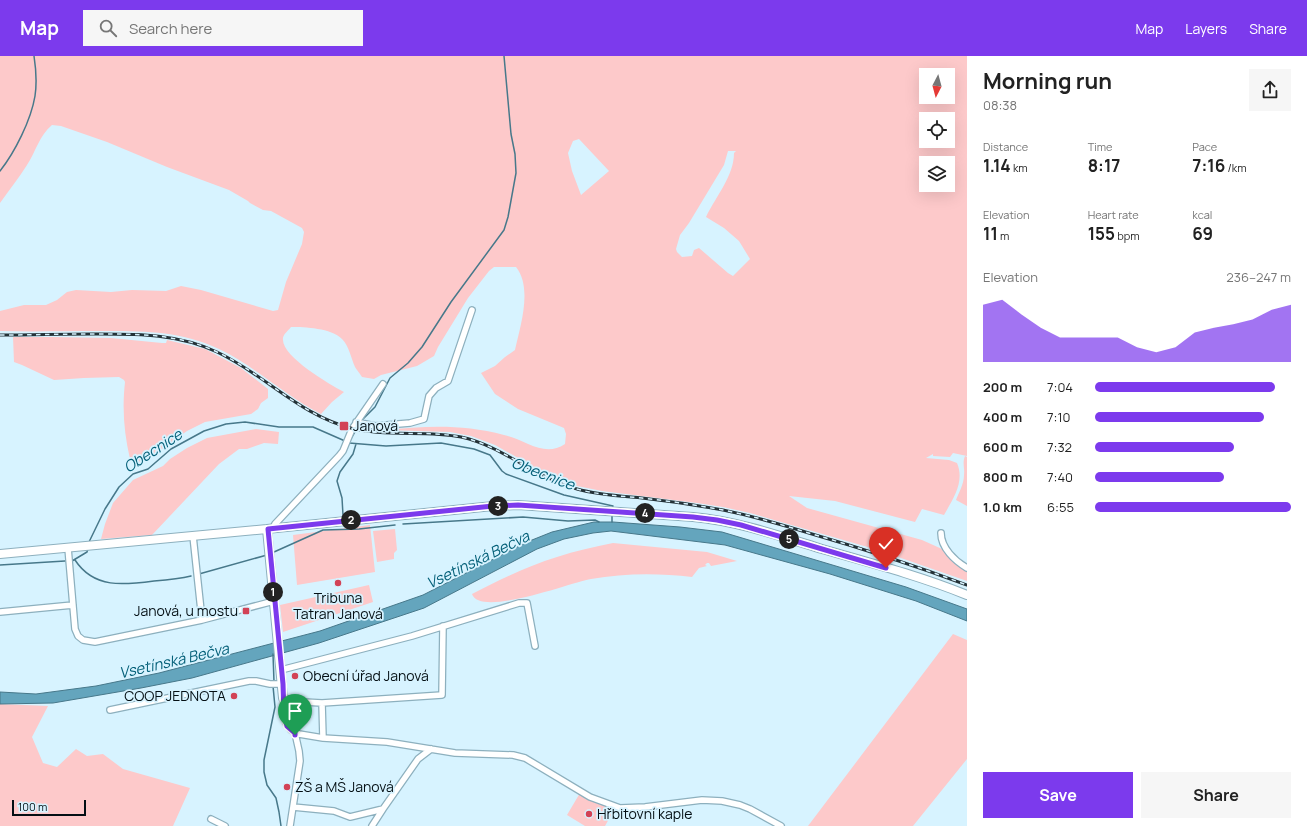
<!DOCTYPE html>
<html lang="en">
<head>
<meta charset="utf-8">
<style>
  :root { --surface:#fff; --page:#f6f6f6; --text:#222; --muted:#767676; --accent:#7c3aed }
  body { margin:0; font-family:Manrope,sans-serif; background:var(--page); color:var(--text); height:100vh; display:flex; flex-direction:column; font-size:15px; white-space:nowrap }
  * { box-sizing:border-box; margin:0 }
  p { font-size:13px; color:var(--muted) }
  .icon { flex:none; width:22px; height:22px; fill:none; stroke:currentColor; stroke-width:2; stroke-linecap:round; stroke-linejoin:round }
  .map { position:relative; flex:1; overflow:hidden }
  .side { display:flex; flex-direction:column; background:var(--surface); width:340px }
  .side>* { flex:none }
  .needle { width:26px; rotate:186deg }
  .fabs { position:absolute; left:919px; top:12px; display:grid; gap:8px }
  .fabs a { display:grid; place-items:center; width:36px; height:36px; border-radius:0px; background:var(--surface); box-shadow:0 4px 16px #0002; font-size:20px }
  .scale { position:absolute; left:12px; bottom:10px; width:74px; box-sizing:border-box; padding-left:4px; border:2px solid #040f14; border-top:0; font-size:11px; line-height:14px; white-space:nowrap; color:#040f14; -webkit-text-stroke:3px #d7f3ff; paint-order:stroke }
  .pin { position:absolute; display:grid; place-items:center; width:34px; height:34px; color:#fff; margin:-41px -17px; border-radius:50% 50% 50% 0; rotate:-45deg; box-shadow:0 0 4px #0007 }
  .pin .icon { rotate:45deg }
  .km { position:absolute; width:20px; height:20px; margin:-10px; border-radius:50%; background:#222; color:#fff; font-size:11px; line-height:20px; text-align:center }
  .round { display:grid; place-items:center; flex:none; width:42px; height:42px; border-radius:0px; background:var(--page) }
  .head { display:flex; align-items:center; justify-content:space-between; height:68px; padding:0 16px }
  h1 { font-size:22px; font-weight:700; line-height:30px }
  .figures { display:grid; grid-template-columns:repeat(3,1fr); gap:6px; height:68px; padding:4px 16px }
  .figures div { display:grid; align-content:center }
  .figures b { font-size:17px; font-weight:700 }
  .figures small { font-size:11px; font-weight:400 }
  .figures p { font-size:11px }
  .chart { height:112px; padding:8px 16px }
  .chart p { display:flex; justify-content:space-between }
  .chart svg { width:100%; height:72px; margin-top:4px; fill:var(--accent); opacity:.7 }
  .primary-button { display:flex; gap:8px; margin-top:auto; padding:8px 16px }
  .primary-button a { flex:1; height:46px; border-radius:0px; background:var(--accent); color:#fff; font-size:16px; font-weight:700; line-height:46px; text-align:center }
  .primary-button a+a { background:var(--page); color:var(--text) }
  ul { padding:0 16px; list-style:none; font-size:13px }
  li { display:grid; grid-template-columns:64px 48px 1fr; align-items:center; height:30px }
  li i { height:10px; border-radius:5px; background:var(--accent) }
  header { display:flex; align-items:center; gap:24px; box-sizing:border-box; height:56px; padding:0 20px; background:var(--accent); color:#fff }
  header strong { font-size:19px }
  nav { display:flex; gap:22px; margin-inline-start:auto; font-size:14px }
  .search { width:280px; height:36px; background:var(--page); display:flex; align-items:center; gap:10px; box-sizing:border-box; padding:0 14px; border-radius:0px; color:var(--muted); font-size:15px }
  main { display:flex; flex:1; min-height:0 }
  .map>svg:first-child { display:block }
</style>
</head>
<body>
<header>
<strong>Map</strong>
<div class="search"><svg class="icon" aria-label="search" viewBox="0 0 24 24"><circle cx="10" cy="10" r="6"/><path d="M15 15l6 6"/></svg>Search here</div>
<nav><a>Map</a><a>Layers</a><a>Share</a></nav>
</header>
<main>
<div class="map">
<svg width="967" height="770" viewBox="0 0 967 770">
  <rect width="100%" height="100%" fill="#d7f3ff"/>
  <path fill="#fdc9ca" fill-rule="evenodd" d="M0,0h967v400l-14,-3 -3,4 -17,-1v-2l-7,4 23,2 8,3c8,19 -4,36 -13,52l-22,-6 -7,13 -80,-21 -46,-5 18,12 115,32 20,9 19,19 6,4v9l-89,-31 -128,-37 -27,-6 -26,-4 -95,-12 -30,-6 -29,-13 -48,-27 -24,-9 -21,-4 -65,-2c42,-4 77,-6 119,5 22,5 40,23 61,9l1,-10 -2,-6 -46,-19 -23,-15 -14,-21 14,-7 10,-9 10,-7c5,-23 18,-62 1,-83h-22l-5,4 -21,27 -30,49 -4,9 -17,10 -36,9 -7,4 -12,-2c-2,-3 -5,-7 -7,-10 -4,-9 -6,-21 -13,-28 -11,-11 -37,-12 -51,-12 -3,4 -9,8 -8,13 0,17 46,44 61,52l-12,10 -11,12c-36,-18 -66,-48 -102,-65 -40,-19 -79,-18 -122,-18 -32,0 -65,1 -97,0v-20l24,-6h22l11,-5 10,-8 9,-2 35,2 21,-2 34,1 15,-5 20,4 72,21 5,-1 8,-28 16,-38 2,-12 -2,-4 -31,-17 -8,-1 -13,-7 -2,-2 -19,-11 -62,-23 -60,-25 -46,-16 -9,-1c-13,11 -16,26 -25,40 -8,13 -18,25 -27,38zM926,19h22v22h-22zM926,63h22v22h-22zM579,83l30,32 -28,24 -9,-24 -4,-18 5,-12zM728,95h8l-2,2c0,23 -18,43 -28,64l18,11 15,13 11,18 -17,17 -5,-3 -29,-25 -5,2 -2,6 -10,1 -5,-5 -1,-3 4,-14 9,-12 35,-58zM926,107h22v22h-22z
    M51,281l60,1 51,5h4l1,-3 38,9 36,19 27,21v9l-7,5 -3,6 -7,5 -46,8 -18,9 -36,26 -10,5 -11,-3c-6,-26 -8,-50 -5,-77l-1,-2 -5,-3 -35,1 -30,2 -32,-15 -8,-3 -1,-25z
    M256,373l23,3 -1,12 -14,-1 -17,6h-8l-20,15 -67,71 -51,4 4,-15 8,-21 20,-23 30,-14 7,-7 17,-11 20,-10z
    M965,400l2,1v49l-11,-6c3,-8 8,-16 8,-25 1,-7 -2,-12 1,-19z
    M370,469l5,47 -78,13 -4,-50z
    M395,473l2,21 -3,3v6l-17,3 -4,-31z
    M613,487l94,9 30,9 -26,5 -2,-3h-2l-2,2 2,1 -8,2 -7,9c-33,-4 -68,-4 -101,2 -19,3 -111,39 -119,15 27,-14 56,-28 85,-37 18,-6 37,-10 56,-14z
    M369,529l4,17 -90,30 -3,-27z
    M953,578l14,6v119l-54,67h-105z
    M0,648l48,2 -16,31 11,26 14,4 19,-18 11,7 16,-2 20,15 67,19 -17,38h-173z
    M580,737l34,17 -9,16h-20l-18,-11z"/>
  <path fill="#64a5bd" stroke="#47788a" d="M594,466h19l67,5 42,5 184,55 61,22v12l-51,-20 -86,-27 -105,-29 -114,-14 -18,2 -29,6 -27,10 -113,59 -105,35 -127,35 -51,10 -88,15 -53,1v-12l36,2 60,-8 63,-13 161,-42 103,-36 104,-53 25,-10z"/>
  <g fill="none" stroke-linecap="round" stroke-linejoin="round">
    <path stroke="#47788a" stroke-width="1.5" d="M0,115c15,-19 31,-51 35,-75 2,-13 1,-27 -1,-40
      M361,365l14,-14 15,-29 18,-15 14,-16 29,-45 53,-72 4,-13 8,-44 -1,-19 -4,-20 -7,-78
      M350,384l9,-15
      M349,387l37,3 55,-3 33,6 16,6 12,16 4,3 58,21 49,11 -1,2
      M343,459l-1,-17 -5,-17 3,-9 13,-18 3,-10
      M612,466v-8
      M403,468l120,-7 45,4 27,-1 4,2
      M89,486l16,-33 14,-22 14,-13 15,-5 23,-20 33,-18 22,-7 19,-2 34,5h34l32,14
      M274,496l49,-22 36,-1 36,-4
      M75,504c19,29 49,25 79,21 13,-1 25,-2 37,-5
      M72,505l15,-9 1,-4
      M0,509l65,-4
      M199,518l68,-19
      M273,598l1,28
      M273,630l2,21 -11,53v12l3,13 9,13 3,14 2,14"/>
    <g stroke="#8db0be" stroke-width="8">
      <path id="street" d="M356,366l19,4 35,-3 14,-4 5,-23 7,-8 12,-7 24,-71
        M273,472l2,-4 64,-68 4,-5 9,-22 31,-45
        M941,477c0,15 14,28 26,35
        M193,480l9,84
        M68,492l7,81 3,7 5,4 12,2 107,-22 72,-19
        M0,556l73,-7
        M443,570l-1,69 -120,8 -18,-1 -21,-4 3,25 5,7 8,4 24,4 64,4 68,11 58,2 12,3 65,39 30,11 25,-1 57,-7 20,1 18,4 10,4 31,17
        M281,614l131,-34 107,-33h8l8,43
        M322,647l1,35
        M110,654l139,-29h7l14,3h13
        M293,751l41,4 16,6 33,-8 35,-50 13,-10
        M211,763l14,7
        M290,770l10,-65 -1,-10 -4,-18
        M372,770l11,-17"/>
    </g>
    <g stroke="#8db0be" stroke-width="10">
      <path id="secondary" d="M267,473l16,169
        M0,498l267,-25 226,-23 25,-1 175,12c44,4 87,19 129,32 49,14 98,27 145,46"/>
    </g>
    <use href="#street" stroke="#fff" stroke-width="5.5"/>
    <use href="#secondary" stroke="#fff" stroke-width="8"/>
    <g stroke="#243238" stroke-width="3">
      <path id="rail" d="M0,279c31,0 61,-1 92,-1 43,0 85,-1 125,18 49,23 83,64 137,77 35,8 72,1 107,8 42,9 74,41 116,52 21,6 43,7 65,9 27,3 54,7 81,12 30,6 60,15 89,24 52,15 104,32 155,51"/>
    </g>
    <use href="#rail" stroke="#d7f3ff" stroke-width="1.5" stroke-dasharray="4.5" stroke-linecap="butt"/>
  </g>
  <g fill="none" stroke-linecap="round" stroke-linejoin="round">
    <g stroke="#fff" stroke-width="8">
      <path id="route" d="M295,679v-2l-8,-7 -3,-11 -1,-31 -15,-155 225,-23 25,-1 175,12 24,3 24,5 145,43"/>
    </g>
    <use href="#route" stroke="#7c3aed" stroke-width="5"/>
  </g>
  <g fill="#d24256" stroke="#d7f3ff" stroke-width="1.5">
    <rect x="339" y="365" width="10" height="10" rx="2"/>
    <circle cx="338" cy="527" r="4"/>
    <rect x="242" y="551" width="8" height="8" rx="2"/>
    <circle cx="295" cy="620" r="4"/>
    <circle cx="234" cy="640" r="4"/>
    <circle cx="287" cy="731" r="4"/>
    <circle cx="589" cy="758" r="4"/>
  </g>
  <g text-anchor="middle" stroke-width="3.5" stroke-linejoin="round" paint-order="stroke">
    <g font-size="14" fill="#040f14" stroke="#d7f3ff" text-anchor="start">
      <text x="353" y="375">Janová</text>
      <text x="338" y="547" text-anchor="middle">Tribuna<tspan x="338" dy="16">Tatran Janová</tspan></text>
      <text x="238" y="560" text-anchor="end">Janová, u mostu</text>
      <text x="303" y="625">Obecní úřad Janová</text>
      <text x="226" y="645" text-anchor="end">COOP JEDNOTA</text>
      <text x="295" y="736">ZŠ a MŠ Janová</text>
      <text x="597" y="763">Hřbitovní kaple</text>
    </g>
    <g font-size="15" font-style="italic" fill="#056079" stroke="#d7f3ff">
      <text transform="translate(153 395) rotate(-33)" y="5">Obecnice</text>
      <text transform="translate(543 418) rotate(21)" y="5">Obecnice</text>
      <text transform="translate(478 504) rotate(-26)" y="5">Vsetínská Bečva</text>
      <text transform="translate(174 605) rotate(-13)" y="5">Vsetínská Bečva</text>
    </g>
  </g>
</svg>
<div class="fabs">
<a><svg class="needle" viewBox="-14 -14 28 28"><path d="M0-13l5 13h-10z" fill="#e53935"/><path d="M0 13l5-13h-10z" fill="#767676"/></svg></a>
<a><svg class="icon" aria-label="locate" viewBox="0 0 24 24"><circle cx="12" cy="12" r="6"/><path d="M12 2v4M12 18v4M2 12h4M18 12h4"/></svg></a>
<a><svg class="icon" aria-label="layers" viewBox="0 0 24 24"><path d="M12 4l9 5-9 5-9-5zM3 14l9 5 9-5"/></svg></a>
</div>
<div class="scale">100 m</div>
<div class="pin" style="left:295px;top:679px;background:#1e9e55"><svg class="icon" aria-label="arrive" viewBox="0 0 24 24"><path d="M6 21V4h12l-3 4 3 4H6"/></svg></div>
<div class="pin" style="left:886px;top:512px;background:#d93025"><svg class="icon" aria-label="check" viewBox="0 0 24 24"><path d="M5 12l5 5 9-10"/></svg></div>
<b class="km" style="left:273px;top:536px">1</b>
<b class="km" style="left:351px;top:464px">2</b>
<b class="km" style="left:498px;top:450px">3</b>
<b class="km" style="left:645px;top:457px">4</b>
<b class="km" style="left:789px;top:483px">5</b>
</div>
<section class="side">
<div class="head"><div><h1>Morning run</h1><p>08:38</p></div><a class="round"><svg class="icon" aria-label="share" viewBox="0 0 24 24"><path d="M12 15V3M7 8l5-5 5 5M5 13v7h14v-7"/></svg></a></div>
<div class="figures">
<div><p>Distance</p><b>1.14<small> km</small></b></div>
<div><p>Time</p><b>8:17</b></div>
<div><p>Pace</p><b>7:16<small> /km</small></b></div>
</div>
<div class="figures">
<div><p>Elevation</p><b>11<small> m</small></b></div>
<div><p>Heart rate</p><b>155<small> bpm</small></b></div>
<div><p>kcal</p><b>69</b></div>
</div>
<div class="chart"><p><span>Elevation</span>236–247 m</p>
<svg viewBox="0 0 160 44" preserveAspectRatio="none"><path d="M0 44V9L10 6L20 15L30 23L40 29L50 29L60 29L70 29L80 35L90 38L100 35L110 26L120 23L130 21L140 18L150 12L160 9V44z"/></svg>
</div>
<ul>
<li><b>200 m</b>7:04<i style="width:92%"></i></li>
<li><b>400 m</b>7:10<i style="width:86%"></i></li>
<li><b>600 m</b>7:32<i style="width:71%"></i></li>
<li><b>800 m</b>7:40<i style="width:66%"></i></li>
<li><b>1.0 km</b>6:55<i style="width:100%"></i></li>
</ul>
<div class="primary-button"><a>Save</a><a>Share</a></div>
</section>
</main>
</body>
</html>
